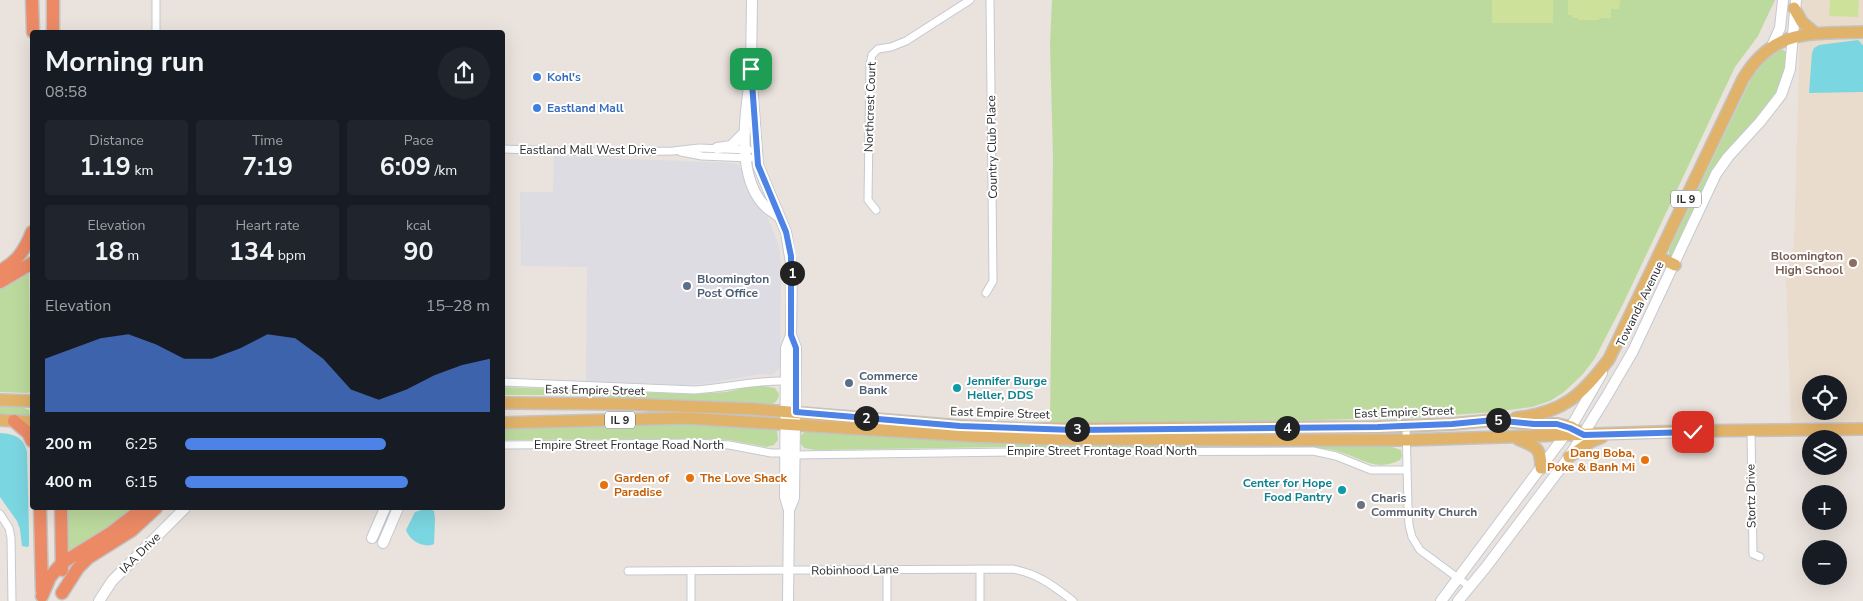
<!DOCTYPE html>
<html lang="en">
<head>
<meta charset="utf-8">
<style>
  :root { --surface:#171b24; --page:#20242c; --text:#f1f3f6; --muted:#9ea1a6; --accent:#4d82e6 }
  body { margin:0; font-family:"Nunito Sans",sans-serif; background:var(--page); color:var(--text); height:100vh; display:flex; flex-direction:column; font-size:19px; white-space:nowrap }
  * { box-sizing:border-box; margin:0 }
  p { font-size:16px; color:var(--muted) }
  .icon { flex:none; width:28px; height:28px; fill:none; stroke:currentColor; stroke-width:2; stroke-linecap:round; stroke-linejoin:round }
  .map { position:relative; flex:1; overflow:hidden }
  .panel { position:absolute; left:30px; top:30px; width:475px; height:480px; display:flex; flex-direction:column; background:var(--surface); border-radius:5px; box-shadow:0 5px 20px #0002 }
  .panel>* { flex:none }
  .tools { position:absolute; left:1802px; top:375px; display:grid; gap:10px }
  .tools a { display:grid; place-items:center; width:45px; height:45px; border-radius:50%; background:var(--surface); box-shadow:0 5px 20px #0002; font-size:25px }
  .pin { position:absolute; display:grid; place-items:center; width:42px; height:42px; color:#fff; margin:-21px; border-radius:10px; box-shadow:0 2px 8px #0006 }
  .km { position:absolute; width:25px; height:25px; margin:-12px; border-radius:50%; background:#222; color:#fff; font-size:14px; line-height:25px; text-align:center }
  .round { display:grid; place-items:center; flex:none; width:52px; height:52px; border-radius:26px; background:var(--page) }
  .overview { display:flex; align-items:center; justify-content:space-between; height:85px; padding:0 15px }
  h1 { font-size:28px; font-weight:700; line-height:38px }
  .figures { display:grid; grid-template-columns:repeat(3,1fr); gap:8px; height:85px; padding:5px 15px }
  .figures div { display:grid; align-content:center; border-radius:5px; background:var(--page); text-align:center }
  .figures b { font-size:25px; font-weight:700 }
  .figures small { font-size:14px; font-weight:400 }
  .figures p { font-size:14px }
  .chart { height:140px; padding:10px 15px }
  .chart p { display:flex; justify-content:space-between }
  .chart svg { width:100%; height:90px; margin-top:5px; fill:var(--accent); opacity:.7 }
  ul { padding:0 15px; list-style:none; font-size:16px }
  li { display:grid; grid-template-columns:80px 60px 1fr; align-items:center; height:38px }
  li i { height:12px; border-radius:6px; background:var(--accent) }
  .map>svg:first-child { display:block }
</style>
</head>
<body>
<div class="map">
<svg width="1863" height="601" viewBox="0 0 1863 601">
  <rect width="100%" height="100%" fill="#eae2dc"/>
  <path fill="#dddce3" d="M554,156l179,7 6,2 18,39 11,14 11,28 2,19 -1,102 -3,4 -6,4 -11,-1 -55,10 -22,1 -97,-4 1,-114 -66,-1 -1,-74h33z"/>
  <path fill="#eadccd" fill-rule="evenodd" d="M1801,0h62v425h-72l-5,-147 8,-34zM1811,384h28v27h-28z"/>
  <path fill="#bcda9e" d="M1052,0h723l-17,36 -23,31 -112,237 -28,54 -12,16 -19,18 -14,9 -18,6 -38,5 -85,6 -179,4h-180l3,-265 -3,-112z
    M1782,49l4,3v17l-9,27 -53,61 -49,94 -4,5h-2v-6l83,-173 14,-17z
    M29,271l2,120 -3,2 -28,-1v-105z
    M757,385l18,3 4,6c-1,10 -7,10 -15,11l-135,-6 -35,-4h-91v-8l189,7 34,-2z
    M0,404l19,2 10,4 1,5 -2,2 -28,-1z
    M690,423l81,5 6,3 1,9 -4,5 -8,2 -37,-7 -19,-1 -207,1 -1,-12z
    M806,431l580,14 15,5 1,6 -2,4c-24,12 -37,-1 -60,-8 -8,-3 -16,-3 -24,-4l-311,-1 -190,3 -11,-2 -4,-5 1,-8z
    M67,508h67l-15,13 -50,31z"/>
  <path fill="#cee19b" d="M1492,0h61v23h-61z
    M1568,0h52l-1,9h-8v9h-12v2h-21v-2h-6v-3h-4z
    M1830,0h29l-1,17 -29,-1z"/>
  <path fill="#7ad6e1" d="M1858,40l5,5v47l-54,1 3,-40 2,-5 5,-3z
    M0,433c14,1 24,4 27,19l2,82v12l-2,1 -5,-1 -2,-17 -3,-8 -17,-24z
    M427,508l7,3 1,8 -1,25c-10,5 -25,-4 -28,-14l9,-18z"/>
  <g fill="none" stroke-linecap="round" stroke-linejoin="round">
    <g stroke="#c4c9d1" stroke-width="9">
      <path id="street" d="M156,0v32
        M502,149l100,3 71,-1 26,-3 50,2
        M681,152l21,4 48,2
        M876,210l-8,-10 2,-136 2,-9 6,-6 13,-2 15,-6 64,-41
        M986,293l7,-12 -3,-281
        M502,382l193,8c31,-2 59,-10 90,-9
        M1406,426l2,80 1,19 3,12 8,13 50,37
        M1751,431l2,123 7,3
        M502,445l194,-2 33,2 42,8h14
        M794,455l219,-3 300,-1 23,5 35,14h36
        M0,514l9,14 2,10 1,63
        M980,569v32
        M628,571l384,-2c25,4 42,17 61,32
        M691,572v29
        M887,601v-31"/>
    </g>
    <g stroke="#c4c9d1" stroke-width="12">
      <path id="secondary" d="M752,0l-1,69 7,96 28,67 6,38 -1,65 5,13 -2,150 -5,12
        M1772,46l8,-18 3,-28
        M749,87c-5,34 -11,89 14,117 4,5 10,8 15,12
        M717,148l14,-2 14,-14
        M372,538l13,-30
        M383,543l15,-35
        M99,601l13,-20 73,-73
        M788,601l1,-91 -4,-13 1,-149 5,-13
        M1441,601l130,-174 31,-54
        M1458,601l28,-34 83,-110 36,-58 28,-48 83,-177 12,-17 32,-35 21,-27 9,-26 6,-69"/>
    </g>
    <g stroke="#c3c3c3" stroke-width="14">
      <path id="primary" d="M1794,8l8,14 13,11
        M1658,257l17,8
        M0,400l32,1
        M502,403l123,1 128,5 207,17 68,3 350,-2 74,-3 42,-4 40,4h23l14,3 11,7
        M1516,418c47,-5 66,-23 93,-59l134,-280c30,-51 68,-45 120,-47
        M0,420l32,2
        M502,423l184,-5 285,18 79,3 206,1h151l281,-9 175,-2
        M1518,439c18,8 23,8 23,29
        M1569,457l21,-15 12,-5"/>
    </g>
    <g stroke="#c3c3c3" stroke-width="15">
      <path id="highway" d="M32,0l1,32
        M53,0v32
        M0,271c17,-9 25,-21 32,-39
        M0,282l32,-19
        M14,421l14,12 4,8
        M40,508l2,82
        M61,508l1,62
        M62,593l16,-25 10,-10 43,-27 25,-23
        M42,596l8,-19 12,-14 50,-31 31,-24"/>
    </g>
    <use href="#street" stroke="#fff" stroke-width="7"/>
    <use href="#secondary" stroke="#fff" stroke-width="10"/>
    <use href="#primary" stroke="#e1b26a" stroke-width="11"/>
    <use href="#highway" stroke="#ec8a65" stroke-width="12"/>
  </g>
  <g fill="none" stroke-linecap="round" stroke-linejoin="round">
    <g stroke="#fff" stroke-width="10">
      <path id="route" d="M751,69l7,96 28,67 5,24v79l5,13v64l164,14 114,4 304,-3 74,-3 42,-4 40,4h23l13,4 14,7 109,-3"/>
    </g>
    <use href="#route" stroke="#4d82e6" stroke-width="6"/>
  </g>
  <g fill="#3f7fe0" stroke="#fff" stroke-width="2">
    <circle cx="537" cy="77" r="5"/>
    <circle cx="537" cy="108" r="5"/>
  </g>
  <circle fill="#8d6e63" stroke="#fff" stroke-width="2" cx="1853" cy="263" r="5"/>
  <g fill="#5c6f8a" stroke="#fff" stroke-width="2">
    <circle cx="687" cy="286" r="5"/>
    <circle cx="849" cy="383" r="5"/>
  </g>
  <g fill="#0f9aa8" stroke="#fff" stroke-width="2">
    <circle cx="957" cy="388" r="5"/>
    <circle cx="1342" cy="490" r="5"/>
  </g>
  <g fill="#e8710a" stroke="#fff" stroke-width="2">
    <circle cx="1645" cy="460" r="5"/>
    <circle cx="690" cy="478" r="5"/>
    <circle cx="604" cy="485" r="5"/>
  </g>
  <circle fill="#6b7280" stroke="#fff" stroke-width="2" cx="1361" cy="505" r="5"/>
  <g text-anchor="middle" stroke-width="4" stroke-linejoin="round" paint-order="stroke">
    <g fill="#fff" stroke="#696969" stroke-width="1">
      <rect x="1671" y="190.5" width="30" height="17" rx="4"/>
      <rect x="605" y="411.5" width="30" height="17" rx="4"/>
    </g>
    <g font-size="11" font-weight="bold" fill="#292929">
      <text x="1686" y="203">IL 9</text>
      <text x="620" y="424">IL 9</text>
    </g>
    <g font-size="12" font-weight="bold" fill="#366cbe" stroke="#fff" text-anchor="start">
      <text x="547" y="81">Kohl's</text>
      <text x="547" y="112">Eastland Mall</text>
    </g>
    <g font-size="12" fill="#292929" stroke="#fff">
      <text transform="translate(870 107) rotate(-88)" y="4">Northcrest Court</text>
      <text transform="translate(992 147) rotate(-91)" y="4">Country Club Place</text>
      <text x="588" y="154">Eastland Mall West Drive</text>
      <text transform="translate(1640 304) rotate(-64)" y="4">Towanda Avenue</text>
      <text transform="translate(595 390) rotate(1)" y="4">East Empire Street</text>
      <text transform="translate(1404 412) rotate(-2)" y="4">East Empire Street</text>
      <text transform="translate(1000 413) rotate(2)" y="4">East Empire Street</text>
      <text x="629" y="449">Empire Street Frontage Road North</text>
      <text x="1102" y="455">Empire Street Frontage Road North</text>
      <text transform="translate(1751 496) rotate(-91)" y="4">Stortz Drive</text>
      <text transform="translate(140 553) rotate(-45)" y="4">IAA Drive</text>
      <text transform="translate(855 570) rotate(-1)" y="4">Robinhood Lane</text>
    </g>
    <g font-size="12" font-weight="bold" fill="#785e54" stroke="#fff" text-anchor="end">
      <text x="1843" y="260">Bloomington<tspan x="1843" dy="14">High School</tspan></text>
    </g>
    <g font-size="12" font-weight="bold" fill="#4e5e75" stroke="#fff" text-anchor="start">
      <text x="697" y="283">Bloomington<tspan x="697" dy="14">Post Office</tspan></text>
      <text x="859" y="380">Commerce<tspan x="859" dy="14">Bank</tspan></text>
    </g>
    <g font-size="12" font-weight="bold" fill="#0d838f" stroke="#fff" text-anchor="start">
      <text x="967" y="385">Jennifer Burge<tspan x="967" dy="14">Heller, DDS</tspan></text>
      <text x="1332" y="487" text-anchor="end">Center for Hope<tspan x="1332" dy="14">Food Pantry</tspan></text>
    </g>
    <g font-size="12" font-weight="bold" fill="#c56008" stroke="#fff" text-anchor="start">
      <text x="1635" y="457" text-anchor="end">Dang Boba,<tspan x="1635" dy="14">Poke &amp; Banh Mi</tspan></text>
      <text x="614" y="482">Garden of<tspan x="614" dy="14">Paradise</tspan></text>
      <text x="700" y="482">The Love Shack</text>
    </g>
    <g font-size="12" font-weight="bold" fill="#5b616d" stroke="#fff" text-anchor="start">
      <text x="1371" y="502">Charis<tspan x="1371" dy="14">Community Church</tspan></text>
    </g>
  </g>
</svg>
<div class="tools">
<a><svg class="icon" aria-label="locate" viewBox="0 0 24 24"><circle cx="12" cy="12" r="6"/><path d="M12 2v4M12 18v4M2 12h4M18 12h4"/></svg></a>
<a><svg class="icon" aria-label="layers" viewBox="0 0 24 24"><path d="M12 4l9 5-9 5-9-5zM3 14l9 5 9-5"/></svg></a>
<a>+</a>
<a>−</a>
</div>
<div class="pin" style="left:751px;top:69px;background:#1e9e55"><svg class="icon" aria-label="arrive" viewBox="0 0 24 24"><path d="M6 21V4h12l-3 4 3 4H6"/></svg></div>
<div class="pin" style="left:1693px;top:432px;background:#d93025"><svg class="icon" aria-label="check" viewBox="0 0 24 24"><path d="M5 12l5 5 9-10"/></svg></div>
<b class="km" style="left:792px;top:273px">1</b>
<b class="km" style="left:866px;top:418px">2</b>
<b class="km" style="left:1077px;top:429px">3</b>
<b class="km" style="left:1287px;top:428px">4</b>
<b class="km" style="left:1498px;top:420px">5</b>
<section class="panel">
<div class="overview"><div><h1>Morning run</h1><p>08:58</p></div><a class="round"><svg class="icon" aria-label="share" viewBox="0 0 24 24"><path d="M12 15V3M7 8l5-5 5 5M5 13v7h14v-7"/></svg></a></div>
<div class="figures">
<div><p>Distance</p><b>1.19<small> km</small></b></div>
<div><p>Time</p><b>7:19</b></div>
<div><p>Pace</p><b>6:09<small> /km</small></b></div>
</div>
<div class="figures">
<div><p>Elevation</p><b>18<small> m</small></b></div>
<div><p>Heart rate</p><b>134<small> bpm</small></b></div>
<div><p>kcal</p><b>90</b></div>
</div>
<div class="chart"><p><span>Elevation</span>15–28 m</p>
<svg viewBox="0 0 160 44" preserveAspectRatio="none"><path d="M0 44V18L10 13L20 8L30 6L40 11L50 18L60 18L70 13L80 6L90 8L100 18L110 33L120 38L130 33L140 26L150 21L160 18V44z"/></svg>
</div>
<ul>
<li><b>200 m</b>6:25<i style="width:66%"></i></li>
<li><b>400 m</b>6:15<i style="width:73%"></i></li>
</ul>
</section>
</div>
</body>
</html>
